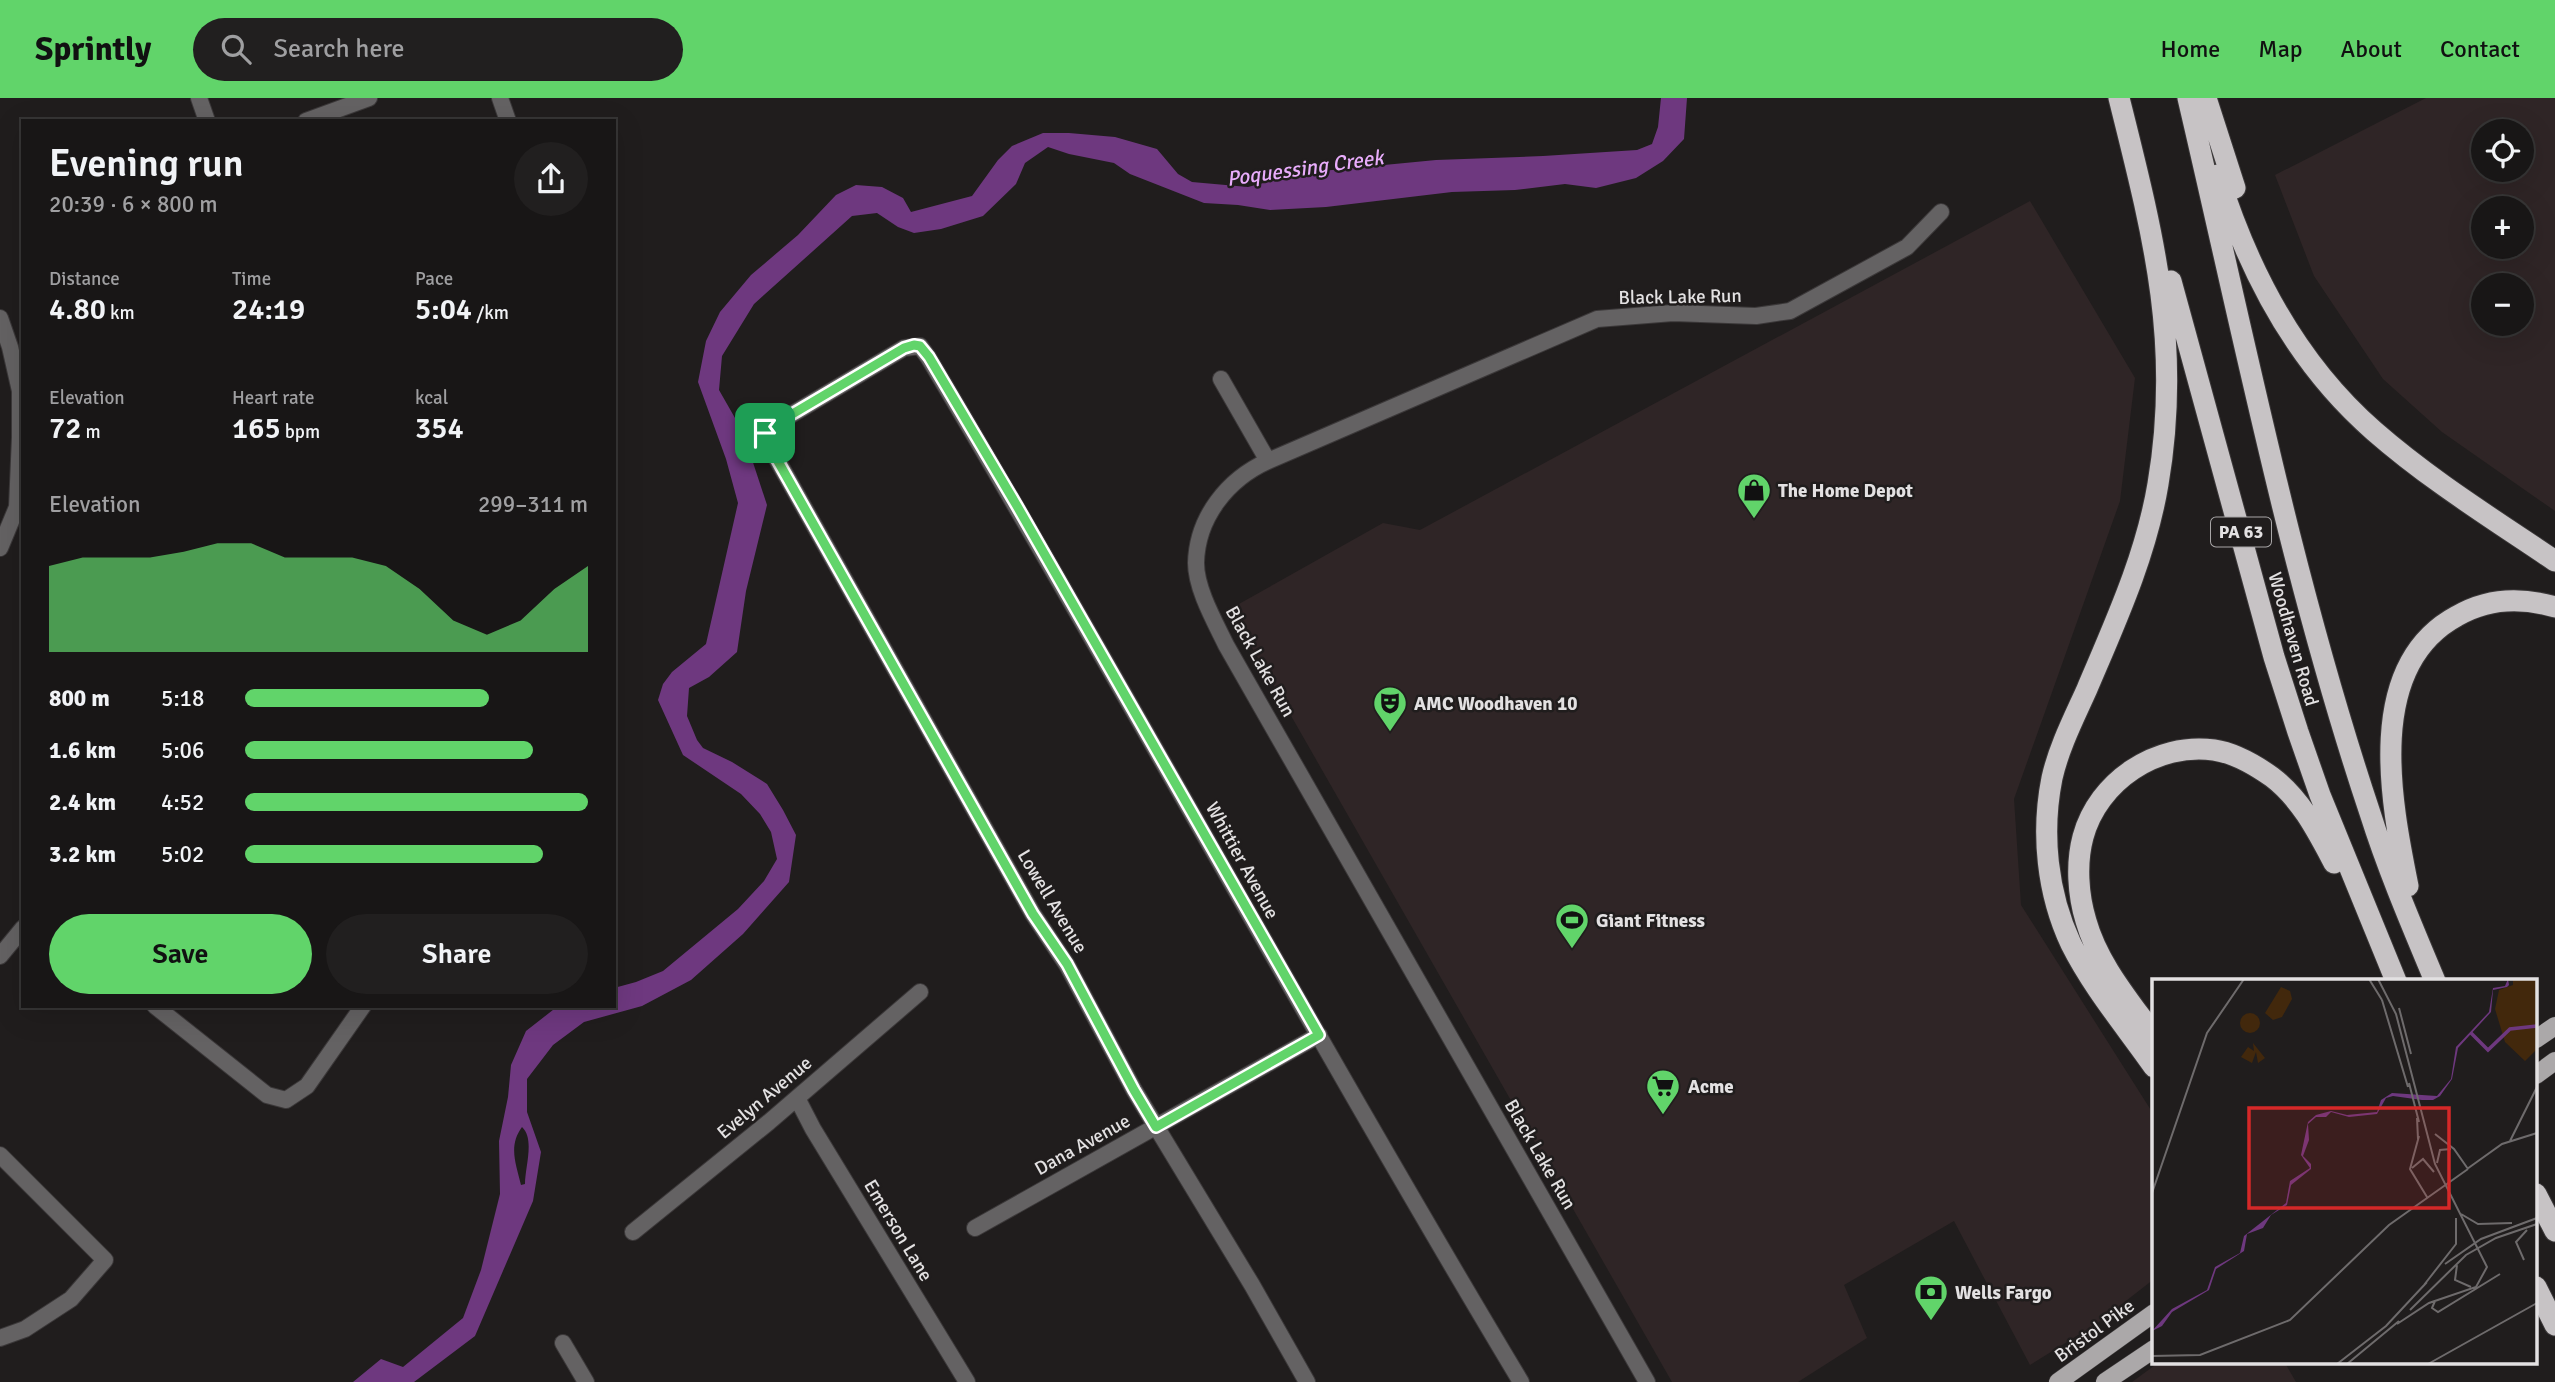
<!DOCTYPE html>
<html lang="en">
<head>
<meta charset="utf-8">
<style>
  :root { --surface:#181616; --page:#211f1f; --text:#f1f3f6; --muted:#9f9fa1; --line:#363535; --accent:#61d46a }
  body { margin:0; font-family:Signika,sans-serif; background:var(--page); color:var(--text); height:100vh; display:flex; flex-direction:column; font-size:26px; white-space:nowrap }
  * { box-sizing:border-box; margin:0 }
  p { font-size:23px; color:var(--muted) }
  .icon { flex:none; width:38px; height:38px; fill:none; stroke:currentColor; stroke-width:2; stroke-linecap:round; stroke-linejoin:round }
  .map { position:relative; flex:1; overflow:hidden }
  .panel { position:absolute; left:21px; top:21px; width:595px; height:889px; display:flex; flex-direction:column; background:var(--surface); border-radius:0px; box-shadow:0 7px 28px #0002,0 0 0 2px var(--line) }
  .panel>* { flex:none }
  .tools { position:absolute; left:2471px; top:21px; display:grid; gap:14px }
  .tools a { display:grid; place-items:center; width:63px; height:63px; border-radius:50%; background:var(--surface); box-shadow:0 7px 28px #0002,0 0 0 2px var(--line); font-size:35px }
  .pin { position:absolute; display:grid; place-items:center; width:60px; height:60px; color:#fff; margin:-30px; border-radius:14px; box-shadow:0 4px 10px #0006 }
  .round { display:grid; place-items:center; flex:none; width:74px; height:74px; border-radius:37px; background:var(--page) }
  .summary { display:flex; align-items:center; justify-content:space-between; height:119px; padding:0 28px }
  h1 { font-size:38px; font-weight:600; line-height:52px }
  .figures { display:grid; grid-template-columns:repeat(3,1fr); gap:10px; height:119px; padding:7px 28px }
  .figures div { display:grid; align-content:center }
  .figures b { font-size:30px; font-weight:600 }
  .figures small { font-size:19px; font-weight:400 }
  .figures p { font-size:19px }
  .chart { height:196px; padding:14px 28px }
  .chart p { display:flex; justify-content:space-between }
  .chart svg { width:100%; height:126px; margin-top:7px; fill:var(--accent); opacity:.7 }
  .primary-button { display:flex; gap:14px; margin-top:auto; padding:14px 28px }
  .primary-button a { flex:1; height:80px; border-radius:42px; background:var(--accent); color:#111; font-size:28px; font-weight:600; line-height:80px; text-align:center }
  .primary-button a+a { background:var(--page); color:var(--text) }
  ul { padding:0 28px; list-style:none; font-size:23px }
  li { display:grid; grid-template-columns:112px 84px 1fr; align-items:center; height:52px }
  li i { height:18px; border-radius:9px; background:var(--accent) }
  header { display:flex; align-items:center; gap:42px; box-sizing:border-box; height:98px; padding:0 35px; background:var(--accent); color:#111 }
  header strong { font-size:33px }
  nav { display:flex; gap:38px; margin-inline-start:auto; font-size:24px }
  .search { width:490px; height:63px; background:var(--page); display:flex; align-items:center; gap:18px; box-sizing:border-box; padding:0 24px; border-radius:38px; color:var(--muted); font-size:26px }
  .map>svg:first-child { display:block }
</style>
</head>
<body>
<header>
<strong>Sprintly</strong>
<div class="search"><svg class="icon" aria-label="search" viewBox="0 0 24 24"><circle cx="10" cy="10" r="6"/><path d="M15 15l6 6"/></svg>Search here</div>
<nav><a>Home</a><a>Map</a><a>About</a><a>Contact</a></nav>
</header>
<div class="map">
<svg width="2555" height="1284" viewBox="0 0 2555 1284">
  <rect width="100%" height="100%" fill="#201d1d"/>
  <path fill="#2f2526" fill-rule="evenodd" d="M2426,0h129v413l-113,-79 -59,-53 -69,-103 -39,-101zM2483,33h39v39h-39zM2483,110h39v39h-39zM2483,187h39v39h-39z
    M2030,103l105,177 -15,123 -106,298 7,106 133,210v164l-55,43 -69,43 -76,-144 -110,64 23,53 -69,44h-126l-442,-773 153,-86 37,7z
    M2158,1265h127l11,19h-164z"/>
  <path fill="#6e387f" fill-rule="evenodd" d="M1661,0h26l-3,41 -21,22 -27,17 -40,10 -31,-4 -50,6 -63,2 -126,15 -56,3 -32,-5 -34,-2 -74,-29 -16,-11 -45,-9 -21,-7 -23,16 -9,21 -33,32 -42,13 -27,4 -16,-6 -21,-14 -25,3 -98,88 -32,52 -3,34 24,42 24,73 -21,86 -9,61 -28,25 -20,11 -2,28 10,24 6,8 29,14 35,22 16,26 13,25 -7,47 -46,52 -52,46 -49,26 -58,16 -31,23 -26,34v33l14,40 -8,49 -58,135 -61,46h-61l28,-23 22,8 60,-49 18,-48 19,-76 -1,-53 9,-44 3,-32 15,-34 32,-25h56v-18l22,-6 27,-11 75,-62 26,-28 13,-22 -6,-27 -11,-18 -19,-20 -58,-39 -25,-55 5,-16 9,-12 34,-28 32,-141 -12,-44 -28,-77 8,-41 14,-29 31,-37 47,-40 38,-40 20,-10 26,2 21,11 8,14 61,-16 26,-36 14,-14 31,-13h26l46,4 42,12 21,25 14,8 56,5 53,-14 135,-13 107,-4 94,-6 15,-6 6,-17zM522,1029c13,12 3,40 3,57l-4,1c-5,-21 -13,-39 1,-58z"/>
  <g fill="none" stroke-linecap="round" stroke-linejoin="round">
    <g stroke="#3b3839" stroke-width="18">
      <path id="street" d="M199,0l8,23
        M500,0l8,23
        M306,23l63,-23
        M0,220l10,29 10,44v46l-3,70 -17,41
        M1221,281l47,82
        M0,858l23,-28
        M155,908l112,89 19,5 21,-14 56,-80
        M797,1000l16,31 154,253
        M0,1057l105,105 -34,39 -46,30 -25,9
        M975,1130l344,-193
        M633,1134l136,-110 151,-130
        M563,1245l23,39
        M1307,1284l-55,-97 -118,-195 -67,-125 -34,-51 -267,-474 -1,-7 2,-4 137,-81 16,-2 8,11c202,339 390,687 593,1025
        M1647,1284l-421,-737c-11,-23 -30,-56 -30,-82 1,-46 32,-84 72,-102l329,-142 76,-6 83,3 34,-5 117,-64 34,-35"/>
    </g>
    <g stroke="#3b3839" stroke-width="19">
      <path id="primary" d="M2536,941l19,-13
        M2536,977l19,-14
        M2058,1284l96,-69
        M2105,1284l49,-33"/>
    </g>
    <g stroke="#3b3839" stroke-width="23">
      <path id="highway" d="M2119,0c34,136 63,245 39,386 -12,72 -43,139 -71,205 -13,29 -28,58 -35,89 -11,55 -5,115 19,166 22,44 55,83 83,123
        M2188,0c56,239 104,482 182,715 18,57 42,113 65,168
        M2206,0l29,90
        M2218,77c30,95 79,189 156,256 56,49 119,88 181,130
        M2171,183l103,376 24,75 22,63 76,186
        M2408,788c-17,-84 -44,-220 49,-270 31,-18 64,-19 98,-9
        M2154,937c-25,-35 -56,-71 -68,-114 -8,-26 -10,-58 -3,-84 15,-56 74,-95 131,-87 21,3 41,15 58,27 29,22 45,54 62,86
        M2536,1096l19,37
        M2536,1189l19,38"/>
    </g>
    <use href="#street" stroke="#646263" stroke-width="16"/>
    <use href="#primary" stroke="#aba8a9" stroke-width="18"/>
    <use href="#highway" stroke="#c7c3c5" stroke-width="21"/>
  </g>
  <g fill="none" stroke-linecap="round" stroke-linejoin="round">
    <g stroke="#fff" stroke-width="14">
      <path id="route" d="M914,247l6,1 9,11 88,149 302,529 -163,92 -22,-37 -67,-126 -34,-50 -267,-474 1,-11 137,-81z"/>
    </g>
    <use href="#route" stroke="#61d46a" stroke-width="9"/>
  </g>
  <defs>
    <g id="shop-pin" transform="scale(1.75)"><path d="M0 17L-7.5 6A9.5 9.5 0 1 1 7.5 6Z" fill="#61d46a" stroke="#201d1d"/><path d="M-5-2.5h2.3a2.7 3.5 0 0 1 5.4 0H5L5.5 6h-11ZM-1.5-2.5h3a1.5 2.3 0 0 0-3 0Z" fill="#111"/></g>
    <g id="theatre-pin" transform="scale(1.75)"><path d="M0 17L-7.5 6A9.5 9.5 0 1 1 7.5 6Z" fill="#61d46a" stroke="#201d1d"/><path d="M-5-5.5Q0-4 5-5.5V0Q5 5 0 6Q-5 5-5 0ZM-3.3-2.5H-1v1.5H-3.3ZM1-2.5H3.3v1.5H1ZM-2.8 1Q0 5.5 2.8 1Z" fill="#111"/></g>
    <g id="stadium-pin" transform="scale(1.75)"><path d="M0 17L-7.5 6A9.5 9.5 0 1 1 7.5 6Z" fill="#61d46a" stroke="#201d1d"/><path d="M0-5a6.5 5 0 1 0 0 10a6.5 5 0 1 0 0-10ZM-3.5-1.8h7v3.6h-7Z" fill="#111"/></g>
    <g id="supermarket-pin" transform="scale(1.75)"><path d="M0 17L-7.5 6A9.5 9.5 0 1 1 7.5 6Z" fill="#61d46a" stroke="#201d1d"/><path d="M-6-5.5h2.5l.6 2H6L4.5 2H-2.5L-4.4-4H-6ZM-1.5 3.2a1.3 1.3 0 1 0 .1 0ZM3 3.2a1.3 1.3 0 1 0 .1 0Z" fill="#111"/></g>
    <g id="bank-pin" transform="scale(1.75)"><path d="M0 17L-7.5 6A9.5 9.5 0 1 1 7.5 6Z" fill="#61d46a" stroke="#201d1d"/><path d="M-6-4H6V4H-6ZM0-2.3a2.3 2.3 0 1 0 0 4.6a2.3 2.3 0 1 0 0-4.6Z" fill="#111"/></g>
  </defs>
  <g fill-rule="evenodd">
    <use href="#shop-pin" x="1754" y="392"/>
    <use href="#theatre-pin" x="1390" y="605"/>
    <use href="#stadium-pin" x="1572" y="822"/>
    <use href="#supermarket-pin" x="1663" y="988"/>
    <use href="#bank-pin" x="1931" y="1194"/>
  </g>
  <g text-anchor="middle" stroke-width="5" stroke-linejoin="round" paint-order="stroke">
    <rect fill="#201d1d" stroke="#a8a6a7" stroke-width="2" x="2211" y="419.5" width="60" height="29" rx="5"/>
    <g font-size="18" font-weight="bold" fill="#e3e1e2">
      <text x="2241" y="440">PA 63</text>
    </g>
    <g font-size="19" fill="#e3e1e2" stroke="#201d1d">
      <text transform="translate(1680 198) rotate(-1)" y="7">Black Lake Run</text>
      <text transform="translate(2294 541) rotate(74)" y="7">Woodhaven Road</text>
      <text transform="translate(1261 563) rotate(61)" y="7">Black Lake Run</text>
      <text transform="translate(1243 762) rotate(61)" y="7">Whittier Avenue</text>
      <text transform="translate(1053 803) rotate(59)" y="7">Lowell Avenue</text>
      <text transform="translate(764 999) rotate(-40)" y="7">Evelyn Avenue</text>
      <text transform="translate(1082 1046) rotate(-29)" y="7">Dana Avenue</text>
      <text transform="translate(1541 1056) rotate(60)" y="7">Black Lake Run</text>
      <text transform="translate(899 1132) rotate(59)" y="7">Emerson Lane</text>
      <text transform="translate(2094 1232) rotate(-36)" y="7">Bristol Pike</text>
    </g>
    <g font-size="19" font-weight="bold" fill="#e3e1e2" stroke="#201d1d" text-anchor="start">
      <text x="1778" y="399">The Home Depot</text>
      <text x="1414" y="612">AMC Woodhaven 10</text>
      <text x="1596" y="829">Giant Fitness</text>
      <text x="1688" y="995">Acme</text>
      <text x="1955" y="1201">Wells Fargo</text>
    </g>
    <g font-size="21" font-style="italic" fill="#e8acfb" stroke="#201d1d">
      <text transform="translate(1305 70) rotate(-8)" y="7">Poquessing Creek</text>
    </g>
  </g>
  <g transform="translate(2152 881)">
    <rect width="385" height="385" fill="#201d1d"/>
    <path d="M361,0h24v70l-12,12 -20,-19 -10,-33 4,-19 14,-5zM129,8l9,4 2,8 -10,18 -9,3 -8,-7zM88 44a10 10 0 1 1 20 0a10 10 0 1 1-20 0ZM101,64l12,15 -7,5 -2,-11 -4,11 -11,-6 7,-10 6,4z" fill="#42280c"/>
    <path d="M356,0l1,6 -2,2 -14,3 -2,22 -33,36 -6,31 -12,17 -7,4h-11l-29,-4 -7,2 -9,16 -28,3 -18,-5 -5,5h-10l-8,7 1,16 -6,16 8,8v5l-20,16 -4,20 -16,10 -8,13 -16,6 -3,17 -28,18 -7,21 -37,22 -10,14 -10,5 20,-22 35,-19 8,-23 25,-14 4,-17 42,-33 4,-22 20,-13 -9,-13 7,-33 8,-7 15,-4 16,4 30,-3 4,-12 11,-7 45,3 14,-17 5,-32 33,-35 4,-24 12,-2z" fill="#6e387f"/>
    <path fill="none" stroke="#6e387f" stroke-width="3.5" d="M319,54l17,17 22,-21 27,-3"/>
    <path fill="none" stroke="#6e6b6c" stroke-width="2" d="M217,0l13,21M226,0l18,35 39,150 52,103 -11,20 -47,16 -32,21M230,21l26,87M247,29l12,46M257,104l10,39M265,139l1,21M283,155l19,15 14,20M267,157l-9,33 17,28M358,162l27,-54M285,184l3,-13 11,-1M260,189l11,-9 11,13M315,190l35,-25 35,-11M0,214l55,-160 37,-54M309,235l17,10 34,-1M372,281l-8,-18 11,-12M293,285l36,-25 56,-21M305,286l-2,15 16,7M272,306l32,-41v-26M283,322l-3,7 6,4 62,-38M258,331l56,-55 30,-17 41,-14M0,377l48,-1 90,-35 99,-95 79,-56M185,385l49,-38 41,-44M195,385l52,-43M276,385l109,-61"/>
    <path fill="#d62828" fill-opacity="0.15" stroke="#d62828" stroke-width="3.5" d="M97,129h200v100h-200z"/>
    <rect width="385" height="385" fill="none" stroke="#e3e1e2" stroke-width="3.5"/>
  </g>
</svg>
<div class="tools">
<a><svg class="icon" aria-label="locate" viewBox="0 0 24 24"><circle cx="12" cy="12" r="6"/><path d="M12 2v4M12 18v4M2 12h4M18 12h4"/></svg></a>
<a>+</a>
<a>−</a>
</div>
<div class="pin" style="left:765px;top:335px;background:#1e9e55"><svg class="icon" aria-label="arrive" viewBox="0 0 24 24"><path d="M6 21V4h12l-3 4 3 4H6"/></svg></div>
<section class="panel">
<div class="summary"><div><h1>Evening run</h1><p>20:39 · 6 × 800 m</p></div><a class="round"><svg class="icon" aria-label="share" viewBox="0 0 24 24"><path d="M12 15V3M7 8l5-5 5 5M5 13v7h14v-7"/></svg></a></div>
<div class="figures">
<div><p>Distance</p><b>4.80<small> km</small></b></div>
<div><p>Time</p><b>24:19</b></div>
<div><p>Pace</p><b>5:04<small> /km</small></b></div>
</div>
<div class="figures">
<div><p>Elevation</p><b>72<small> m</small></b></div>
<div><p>Heart rate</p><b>165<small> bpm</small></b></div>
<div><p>kcal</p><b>354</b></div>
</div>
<div class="chart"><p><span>Elevation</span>299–311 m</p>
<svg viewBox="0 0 160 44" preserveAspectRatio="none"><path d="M0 44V14L10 11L20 11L30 11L40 9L50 6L60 6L70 11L80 11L90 11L100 14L110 22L120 33L130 38L140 33L150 22L160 14V44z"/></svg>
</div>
<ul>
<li><b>800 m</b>5:18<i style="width:71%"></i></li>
<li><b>1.6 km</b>5:06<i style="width:84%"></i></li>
<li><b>2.4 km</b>4:52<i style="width:100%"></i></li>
<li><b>3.2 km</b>5:02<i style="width:87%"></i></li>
</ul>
<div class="primary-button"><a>Save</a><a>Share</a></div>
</section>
</div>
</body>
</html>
